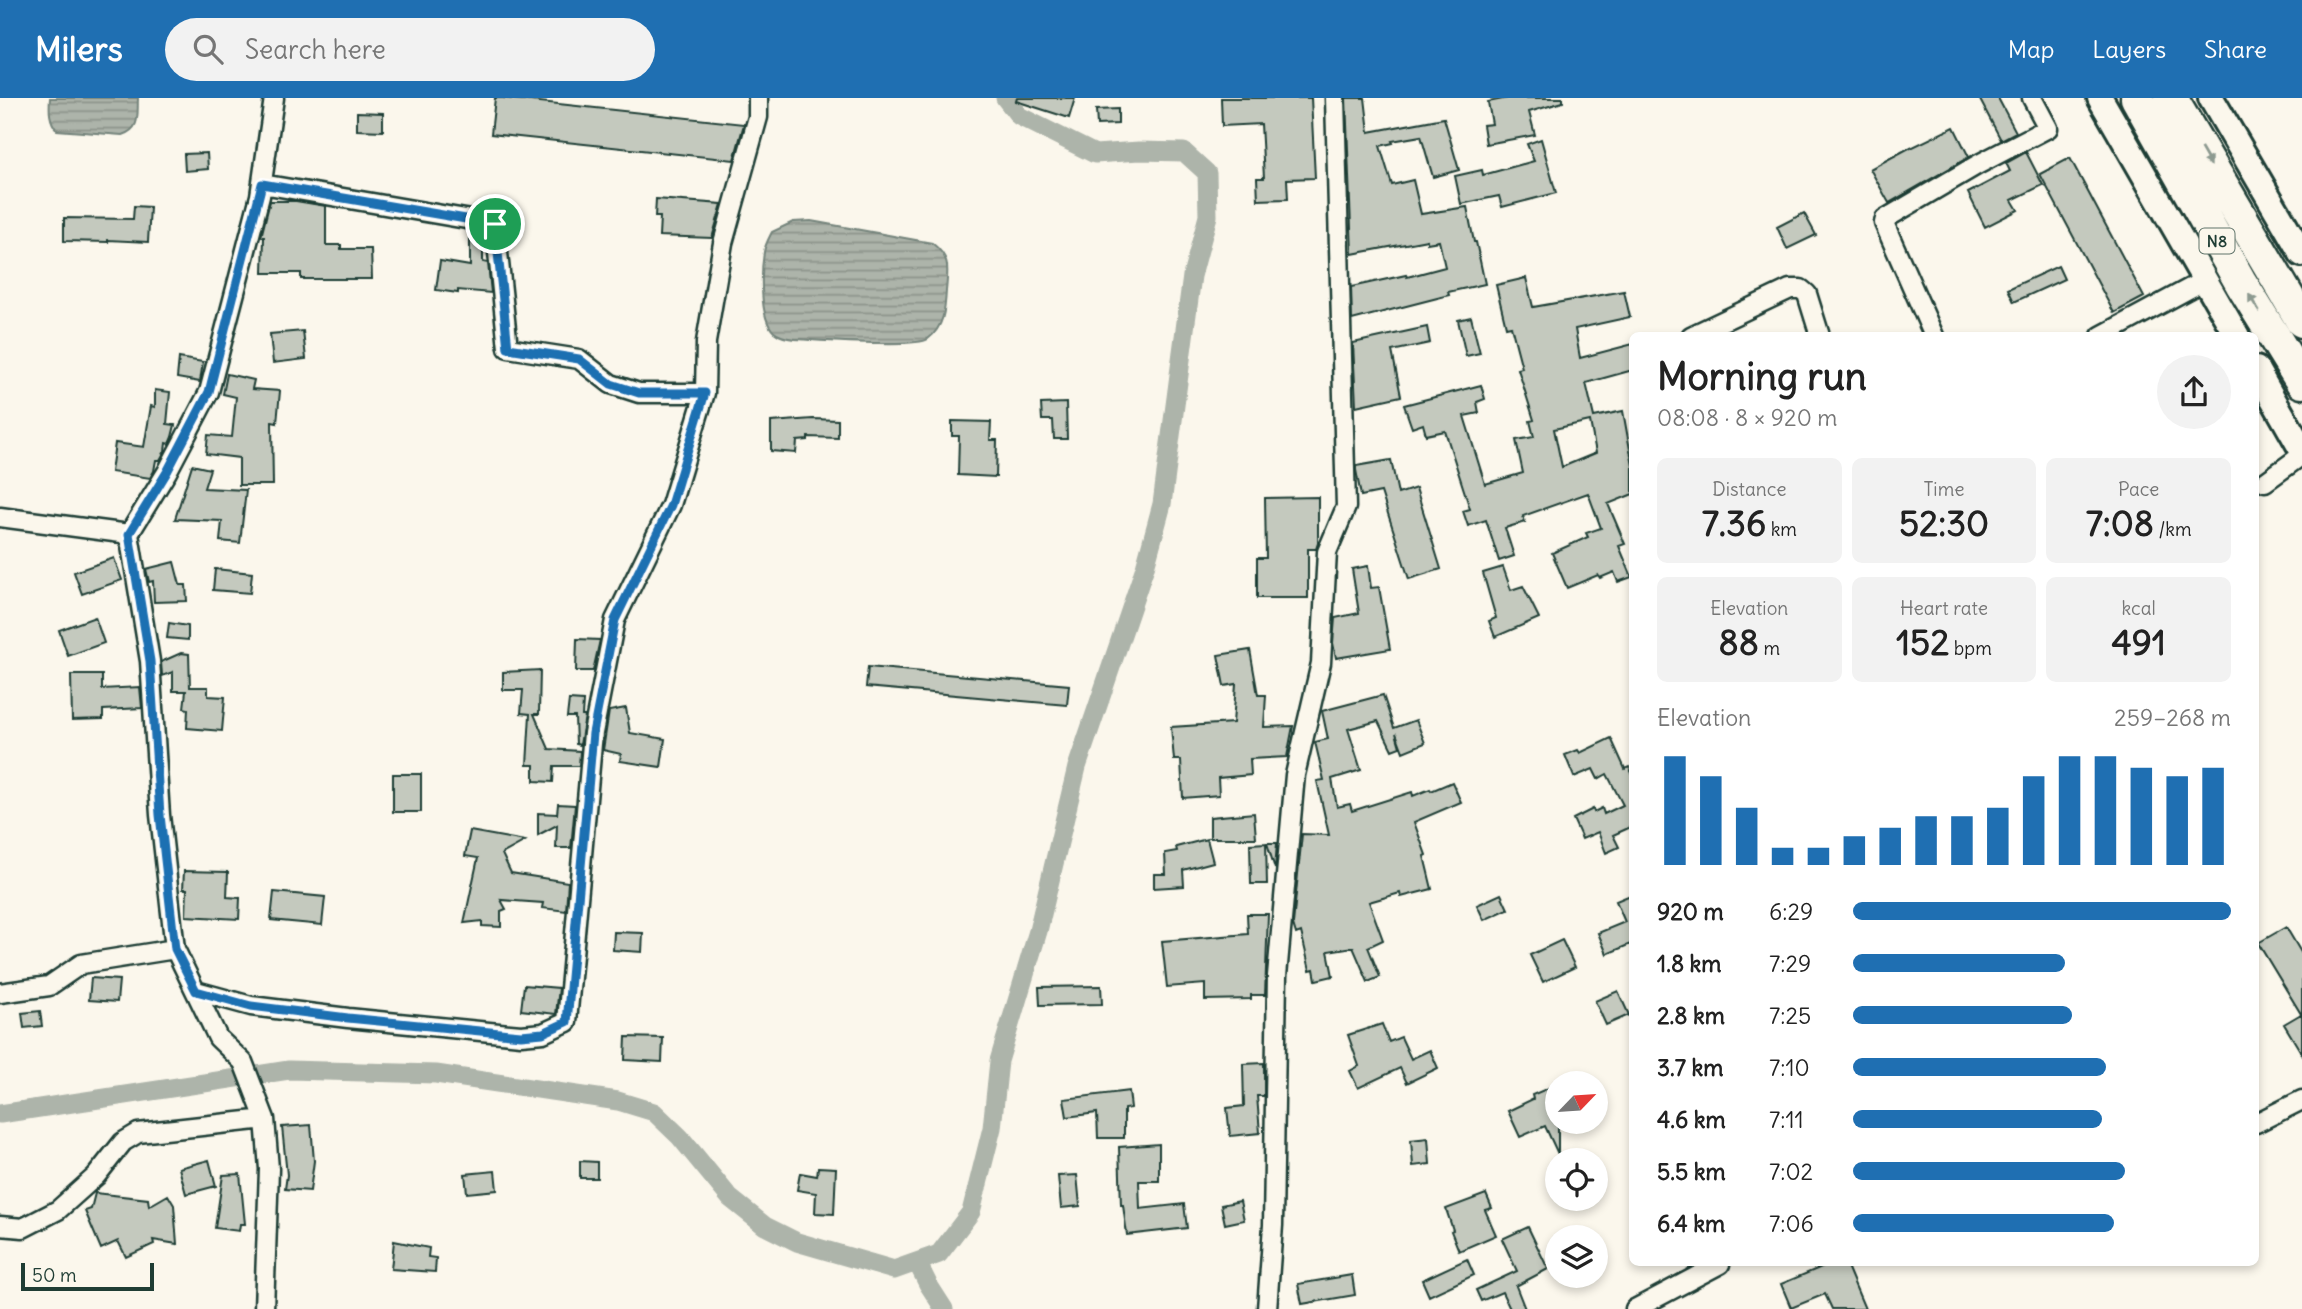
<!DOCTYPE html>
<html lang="en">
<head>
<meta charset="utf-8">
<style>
  :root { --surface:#fff; --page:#f2f2f2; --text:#222; --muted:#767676; --accent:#1f6fb2 }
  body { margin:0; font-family:Delius,sans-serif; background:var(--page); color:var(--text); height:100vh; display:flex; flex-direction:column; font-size:26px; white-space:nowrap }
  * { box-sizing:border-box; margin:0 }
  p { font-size:23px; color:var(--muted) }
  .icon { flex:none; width:38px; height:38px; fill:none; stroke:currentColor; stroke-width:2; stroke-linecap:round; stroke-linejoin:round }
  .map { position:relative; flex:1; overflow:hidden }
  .drawer { position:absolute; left:1629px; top:234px; width:630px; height:934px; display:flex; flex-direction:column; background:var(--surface); border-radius:10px; box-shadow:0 4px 10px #0003 }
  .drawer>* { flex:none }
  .needle { width:46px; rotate:65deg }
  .tools { position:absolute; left:1545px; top:973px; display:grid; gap:14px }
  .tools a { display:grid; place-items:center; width:63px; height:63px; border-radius:50%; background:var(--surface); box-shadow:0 4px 10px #0003; font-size:35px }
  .scale { position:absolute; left:21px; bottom:18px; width:133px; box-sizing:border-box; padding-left:7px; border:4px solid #1f3d34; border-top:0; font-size:19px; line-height:24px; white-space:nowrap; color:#1f3d34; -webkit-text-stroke:5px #fbf7ec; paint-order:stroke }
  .pin { position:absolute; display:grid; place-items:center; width:60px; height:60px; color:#fff; margin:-30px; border:4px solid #fff; border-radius:50%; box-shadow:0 2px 7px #0007 }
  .round { display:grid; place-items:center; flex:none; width:74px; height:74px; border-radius:37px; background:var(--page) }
  .summary { display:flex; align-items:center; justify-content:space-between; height:119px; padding:0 28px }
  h1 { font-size:38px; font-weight:800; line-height:52px }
  .metrics { display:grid; grid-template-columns:repeat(3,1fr); gap:10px; height:119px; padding:7px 28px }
  .metrics div { display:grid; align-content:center; border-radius:10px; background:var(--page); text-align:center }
  .metrics b { font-size:35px; font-weight:800 }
  .metrics small { font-size:19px; font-weight:400 }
  .metrics p { font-size:19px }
  .chart { height:196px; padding:14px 28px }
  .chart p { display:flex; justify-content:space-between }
  .chart svg { width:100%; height:126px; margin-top:7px; stroke:var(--accent); stroke-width:6 }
  ul { padding:0 28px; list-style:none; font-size:23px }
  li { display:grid; grid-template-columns:112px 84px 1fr; align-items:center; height:52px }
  li i { height:18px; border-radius:9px; background:var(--accent) }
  header { display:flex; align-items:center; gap:42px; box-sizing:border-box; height:98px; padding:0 35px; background:var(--accent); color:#fff }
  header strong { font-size:33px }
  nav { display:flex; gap:38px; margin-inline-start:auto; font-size:24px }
  .search { width:490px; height:63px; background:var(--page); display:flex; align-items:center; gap:18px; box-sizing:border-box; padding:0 24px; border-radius:38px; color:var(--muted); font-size:26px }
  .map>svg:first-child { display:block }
</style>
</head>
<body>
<header>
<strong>Milers</strong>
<div class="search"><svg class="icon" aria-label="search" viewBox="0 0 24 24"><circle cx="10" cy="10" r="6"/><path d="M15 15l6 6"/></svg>Search here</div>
<nav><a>Map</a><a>Layers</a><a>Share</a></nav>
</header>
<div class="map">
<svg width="2302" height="1211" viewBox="0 0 2302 1211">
  <defs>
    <pattern id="water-rules" width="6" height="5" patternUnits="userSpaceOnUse" patternTransform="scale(1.75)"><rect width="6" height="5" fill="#adb4aa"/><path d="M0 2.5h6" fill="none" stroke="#8c948b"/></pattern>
  </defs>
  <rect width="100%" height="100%" fill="#fbf7ec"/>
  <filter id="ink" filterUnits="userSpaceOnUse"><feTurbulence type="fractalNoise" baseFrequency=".0143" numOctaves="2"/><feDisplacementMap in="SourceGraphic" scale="14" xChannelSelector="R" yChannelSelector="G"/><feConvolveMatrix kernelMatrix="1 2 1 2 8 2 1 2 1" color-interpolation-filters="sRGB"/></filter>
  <g filter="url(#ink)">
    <path fill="url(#water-rules)" stroke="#74847b" stroke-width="2" d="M50,0h88c-1,17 3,31 -16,37l-65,-5c-8,-9 -8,-20 -7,-32z
      M811,123l121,22c19,15 16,25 14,48 -1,18 -2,36 -18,48 -12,9 -112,1 -134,0 -7,-1 -14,-2 -20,-7 -15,-14 -13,-61 -10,-80 1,-7 5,-14 8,-20l21,-10z"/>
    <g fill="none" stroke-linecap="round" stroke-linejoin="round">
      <path stroke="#adb4aa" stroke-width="19" d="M0,1016l289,-44 147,4 182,27 36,11 26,25 50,61 35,28 32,16 97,28 45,-16 32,-42 21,-84 7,-67 39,-130 39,-164 68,-200 17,-63 30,-228 16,-60 -1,-43 -23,-21 -45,-1 -44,3 -76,-38 -14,-18
        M917,1164l11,22 16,25"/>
    </g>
    <path fill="#c4c9be" stroke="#1f3d34" stroke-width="2" fill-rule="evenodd" d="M495,0h8l241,26 -10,36 -243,-26z
      M1017,0h58l-6,20 -53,-17z
      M1221,0h90l4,80 -28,1 1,20 -30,1 -1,-22h7l-3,-54 -39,2z
      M1346,0h19l4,34 75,-14 15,52 -26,7 -12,-41 -29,5 1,2 -13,3 12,39 21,-5 8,34 46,-7 7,35h2l9,42 -37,8 1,3 -97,25 -1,-33 55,-12 1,2 38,-10 -6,-26 -12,2v-3l-75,14z
      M1508,0h55v4l-34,10 6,23 -49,9 -3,-19 9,-1 -4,-22z
      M1979,0h19l18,34 -15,8z
      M1118,11v15l-21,1 -1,-15z
      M357,14l26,1v18l-26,-1z
      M1954,29l15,30 -80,46 -19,-34 41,-22v1z
      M1541,41l15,54 -54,14 -3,-11 -38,8 -6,-28 27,-6 1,5 51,-14 -7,-17z
      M2026,54l17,33 -31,15 6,10 -33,17 -17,-34 42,-22 -4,-8z
      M207,55l1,16 -23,2 -1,-17z
      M2070,60l74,139 -30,16 -74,-139z
      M656,101l66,5 -10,34 -53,-2 1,-19h-5z
      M270,103h26l30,5v39h15v4h30l1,30h-71v-6h-38l1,-36h-3z
      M134,108l16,1 -2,35 -40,-2v2l-44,-1v-23l69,1z
      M1804,115l12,22 -29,14 -10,-22z
      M470,133l13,3v28l5,1 3,30 -33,-3v3l-22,-3 4,-29 30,5z
      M2058,168l6,13 -50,23 -6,-13z
      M1526,180l7,29 91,-16 6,26 -55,12 5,29 53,-14v26l-47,13 8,34 29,-6 10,55v28l-25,10 17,40 -6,2 13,31 -14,5 -4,-10 -14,6 -2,-3 -31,13 -15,-35 36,-16 -2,-4 15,-5 -13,-35 -65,23 2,6 -20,6 9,28 -15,5 -13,-41 -18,6 -5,-15 7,-2 -25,-78 -19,4 -3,-11 -11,4 -8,-23 77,-20 4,14 -8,3 2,11 -15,3 21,68 38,-11 -7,-33 18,-3 -4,-16 4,-1 -16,-51 4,-1 -11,-42 -5,1 -10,-42zM1590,323l6,32 -34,14 -8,-38z
      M1471,219l9,36 -14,3 -8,-36z
      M1427,229l3,16 -38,8 9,45 -45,10 -3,-63z
      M303,233l3,28 -33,4 -3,-29z
      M179,260l24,4 -3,20 -23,-4z
      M227,276l27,6 -2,9 28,2 -3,32 -5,-1 1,63h-34v-27l-33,-4 2,-19 24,2 4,-40 -13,-3z
      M155,292l15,2 -3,32 8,1 -3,12 -3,7 -3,-1 -1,8 -5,9h-4l-2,11 -4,7 -39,-6 4,-29 29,4 7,-41 4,1z
      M1066,305l1,36h-13l-1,-19h-11l-1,-16z
      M813,321l25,1v18l-30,-1v3l-11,1 -1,12 -25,-2v-29z
      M952,323l39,1 -1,18h7l-1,37 -38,-2 1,-39h-7z
      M1391,362l7,34 18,-6 25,81 -32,10 -28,-87 -20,4 -5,-26v-4z
      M192,367l18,4 -6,19 42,2 -6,53 -20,-2 2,-20 -47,-2z
      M1318,399v46l-2,6h-8v49h-51v-40h9l-1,-60z
      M114,460l8,22 -40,14 -8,-22z
      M174,464l6,23h6l1,16 -33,1 -1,-21 -4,1 -3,-13z
      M1368,468l3,22 8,-1 11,62 -54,9 -3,-15 2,-25 24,-5 -7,-44z
      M1503,469l8,23 12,-4 16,32 -44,19 -6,-16 7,-3 -13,-45z
      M215,471l37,4 -2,20 -37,-3z
      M95,519l9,26 -36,13 -9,-26z
      M169,525l19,3v14l-21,-2z
      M577,541l23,1 -7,31h-17z
      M1250,552l8,45h8l-2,32 29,-1 -6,31 -37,2 1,16 -33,3 1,17 -36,3 -2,-38h-7l-3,-33 62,-4 3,-39 -12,2 -6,-31z
      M181,555l8,1 1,33h18v9l17,1 -3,34 -35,-3 1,-19 -4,-1 2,-17h-13v-19l-11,4 -1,-14z
      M868,569l201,18 -2,20 -201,-18z
      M540,572l-1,44h-5l15,35 31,2 -1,15h-25l-1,16 -19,-1v-16h-7l3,-51 -9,-1 2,-23h-20v-18z
      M71,577h31v14l38,-2 2,21 -39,2v9l-31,1z
      M1383,597l11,33 22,-8 9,23 -22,9 -7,-19 4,14 -8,3 -14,-29 -30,8 13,41 -29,9 5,28 13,-3 2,7 60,-19 1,4 17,-7 1,2 21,-9 9,20 -47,20 12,33 -2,1 8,33 -31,8 -1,-4 -31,9 14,38 -15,7 12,30 -12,5 -15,-35 -25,4 5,25 -17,4 -2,-11 -4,1 -9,-38 -5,2 -3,-10 9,-90 27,1 -12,-54 7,-1 -9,-38 13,-3 -6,-28z
      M569,602l14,1 -1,15h3l-5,29 -4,-1 -1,-27h-8z
      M626,610l4,25 35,6 -4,28 -41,-6 1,-7 -18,-4 6,-39z
      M1611,640l14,31 4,-2 4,8v51l-20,9 6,12 -13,6 -8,-21 -16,7 -9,-20 20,-10 1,3 8,-4 2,6 19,-9 -16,-31 -9,5 -5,-10 -19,8 -9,-22 13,-5 2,3z
      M393,676h28v38h-28z
      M558,706l17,1 -4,43h-15l1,-23 -19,10v-22l19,1z
      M1254,715l2,25h-46v-21z
      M470,733l55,10 -23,13 9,19 57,9 -2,29 -24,-3 1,-5 -42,-3 5,9 -5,2v16l-19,-1v-5l-18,2 14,-65 -13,-2z
      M1207,741l6,23 -30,8 1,16 -30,2v-14h12l-1,-21 12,-2 -1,-4z
      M1266,745l1,41h-16l-1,-40z
      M1267,745h10l-2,26z
      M184,773l44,1 -1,25 13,1 -1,21 -53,-3 1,-27h-4z
      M274,794l51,5 -3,28 -51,-5z
      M1501,796l7,15 -24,11 -7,-15z
      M1633,796v49l-26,11 -9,-21 27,-11 -9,-21z
      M1247,816h21l-3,81h-14v4l-46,1v-16l-38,3 -5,-46 86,-7z
      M2286,829l16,27v100l-18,-30 17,-10 -43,-71z
      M614,834l29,1 -1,19 -29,-2z
      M1562,842l13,27 -32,15 -13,-27z
      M91,880l28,2 -2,22 -28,-2z
      M524,887l35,3 -3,26 -35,-4z
      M1101,888l1,18 -62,1 -1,-18z
      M1618,893l11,24 -23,10 -11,-24z
      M40,913l2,15 -18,2 -2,-15z
      M1382,926l7,18 12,-5 10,22 19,-9 8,18 -31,15 -7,-15 -42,20 -8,-17 9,-5 -11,-31z
      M626,939l37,1 -1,24 -37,-2z
      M1264,965v33h-7l3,37 -30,3 -3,-28 17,-2 -1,-42z
      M1558,986v70l-13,-28 -25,11 -12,-26 25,-12 -1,-4z
      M1129,993l2,17 -7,1v29h-26l-1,-25 -30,4 -3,-18z
      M311,1027l3,36 -4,30 -25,-2 2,-14 -5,-48z
      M1428,1040l2,26 -17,2 -2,-26z
      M1159,1046v37h-20l1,28 44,-5 3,24 -60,7 -4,-30h-2l-2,-58z
      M209,1062l7,26 -30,8 -7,-26z
      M580,1063l17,1v16h-17z
      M818,1069l18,1 -2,46 -19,-1 1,-20 -19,-3 3,-17 17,3z
      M495,1073l2,19 -30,3 -2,-19z
      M240,1076l5,50h-5l-1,7 -24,-3 8,-53z
      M1077,1077l3,31 -19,2 -3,-32z
      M95,1095l53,6 1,7 19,-11 6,10 3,39 -24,-4 1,4 -28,13 -8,-16 -17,8 -16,-38 6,-2z
      M1486,1096l6,14 -7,2 11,25 -37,16 -8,-20 2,-1 -7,-21z
      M1240,1103l4,19 -19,4 -4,-19z
      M1528,1129l20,42 -32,17 9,23h-15l-8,-17 -21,9 -5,-11 41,-19 -15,-32z
      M394,1143l35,7 -1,9 8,1 -1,14 -44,-3z
      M1467,1161l7,16 -45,21 -7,-16z
      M1821,1166h25l19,45h-33l-7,-15 -34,14 -10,-24 41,-17z
      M1352,1177l3,20 -53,9 -4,-20z"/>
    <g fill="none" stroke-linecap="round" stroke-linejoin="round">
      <g stroke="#1f3d34" stroke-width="23">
        <path id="street" d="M262,86l233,40 13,124 71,11 32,25 28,9h66
          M1691,238l99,-47h11l6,5 13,42
          M1934,238l-50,-113 1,-4 92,-54 71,-37 -16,-30
          M2101,238l104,-56
          M2265,384l37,-27
          M0,419l129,17
          M196,893l55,15 97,12 173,17 22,-2 24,-11 26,-289 22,-113 56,-115 34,-112 1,-51 17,-99 35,-126v-19
          M0,895l49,-7 32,-22 94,-15
          M2256,1025l46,-23
          M0,1128l23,2 35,-18 38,-34 27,-34 15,-9 127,-14
          M264,1211l5,-140 -4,-50 -22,-57 -25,-24 -43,-89 -15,-134 -10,-154 -21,-127 38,-62 42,-80 51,-196 14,-98
          M1267,1211l6,-84 4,-249 18,-201 26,-112 6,-111 19,-45 -11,-409
          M1635,1211l85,-45"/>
      </g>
      <g stroke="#1f3d34" stroke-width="30">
        <path id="secondary" d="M2100,0l137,238
          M2211,0l91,156
          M2256,271l46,81"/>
      </g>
      <g stroke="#1f3d34" stroke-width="37">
        <path id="highway" d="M2137,0l104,185 61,99
          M2171,0l131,223"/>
      </g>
      <use href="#street" stroke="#fbf7ec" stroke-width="18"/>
      <use href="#secondary" stroke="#fbf7ec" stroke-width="24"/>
      <use href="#highway" stroke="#fbf7ec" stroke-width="32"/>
    </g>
    <defs><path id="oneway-solid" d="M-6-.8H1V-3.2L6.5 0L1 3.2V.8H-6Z" transform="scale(1.75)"/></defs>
    <g fill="#8d9a90">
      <use href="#oneway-solid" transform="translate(2206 59) rotate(60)"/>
      <use href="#oneway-solid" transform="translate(2254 205) rotate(-121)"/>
    </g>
  </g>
  <g fill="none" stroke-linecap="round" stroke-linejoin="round" filter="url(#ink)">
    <g stroke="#fff" stroke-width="14">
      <path id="route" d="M262,86l233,40 13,124 71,11 32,25 28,9h66l-34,112 -56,115 -22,113 -26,289 -24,11 -22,2 -173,-17 -97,-12 -55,-15 -21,-42 -15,-134 -10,-154 -21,-127 38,-62 42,-80z"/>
    </g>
    <use href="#route" stroke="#1f6fb2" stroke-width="9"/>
  </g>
  <g text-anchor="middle" stroke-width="6" stroke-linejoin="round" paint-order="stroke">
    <rect fill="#fbf7ec" stroke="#61756b" stroke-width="2" x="2199.5" y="130.5" width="35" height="25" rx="5"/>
    <g font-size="16" font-weight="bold" fill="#1f3d34">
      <text x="2217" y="149">N8</text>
    </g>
  </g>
</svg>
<div class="tools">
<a><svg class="needle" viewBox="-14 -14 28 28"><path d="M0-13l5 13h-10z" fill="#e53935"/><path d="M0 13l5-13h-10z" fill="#767676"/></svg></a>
<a><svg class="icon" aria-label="locate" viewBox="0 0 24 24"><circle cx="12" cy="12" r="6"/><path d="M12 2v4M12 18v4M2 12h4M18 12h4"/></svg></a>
<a><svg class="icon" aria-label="layers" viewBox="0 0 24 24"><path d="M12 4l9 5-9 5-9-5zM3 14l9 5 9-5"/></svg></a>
</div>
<div class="scale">50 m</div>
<div class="pin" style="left:495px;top:126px;background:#1e9e55"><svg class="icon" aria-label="arrive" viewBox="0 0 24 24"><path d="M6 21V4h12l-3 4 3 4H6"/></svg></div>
<section class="drawer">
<div class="summary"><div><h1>Morning run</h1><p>08:08 · 8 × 920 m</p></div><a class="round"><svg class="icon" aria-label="share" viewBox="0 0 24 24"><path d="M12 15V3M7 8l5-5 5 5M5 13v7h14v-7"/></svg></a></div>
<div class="metrics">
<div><p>Distance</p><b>7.36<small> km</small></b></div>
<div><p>Time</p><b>52:30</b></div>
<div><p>Pace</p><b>7:08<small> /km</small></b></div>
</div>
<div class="metrics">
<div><p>Elevation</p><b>88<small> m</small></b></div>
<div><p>Heart rate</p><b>152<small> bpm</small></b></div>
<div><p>kcal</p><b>491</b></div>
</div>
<div class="chart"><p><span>Elevation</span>259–268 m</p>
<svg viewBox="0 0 160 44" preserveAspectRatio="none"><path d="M5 44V6M15 44V13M25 44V24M35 44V38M45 44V38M55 44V34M65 44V31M75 44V27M85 44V27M95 44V24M105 44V13M115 44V6M125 44V6M135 44V10M145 44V13M155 44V10"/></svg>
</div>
<ul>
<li><b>920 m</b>6:29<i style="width:100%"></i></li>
<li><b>1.8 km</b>7:29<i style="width:56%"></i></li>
<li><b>2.8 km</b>7:25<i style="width:58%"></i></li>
<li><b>3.7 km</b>7:10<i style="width:67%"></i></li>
<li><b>4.6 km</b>7:11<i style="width:66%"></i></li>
<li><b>5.5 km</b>7:02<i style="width:72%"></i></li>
<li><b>6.4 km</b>7:06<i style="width:69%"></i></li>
</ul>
</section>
</div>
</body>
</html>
